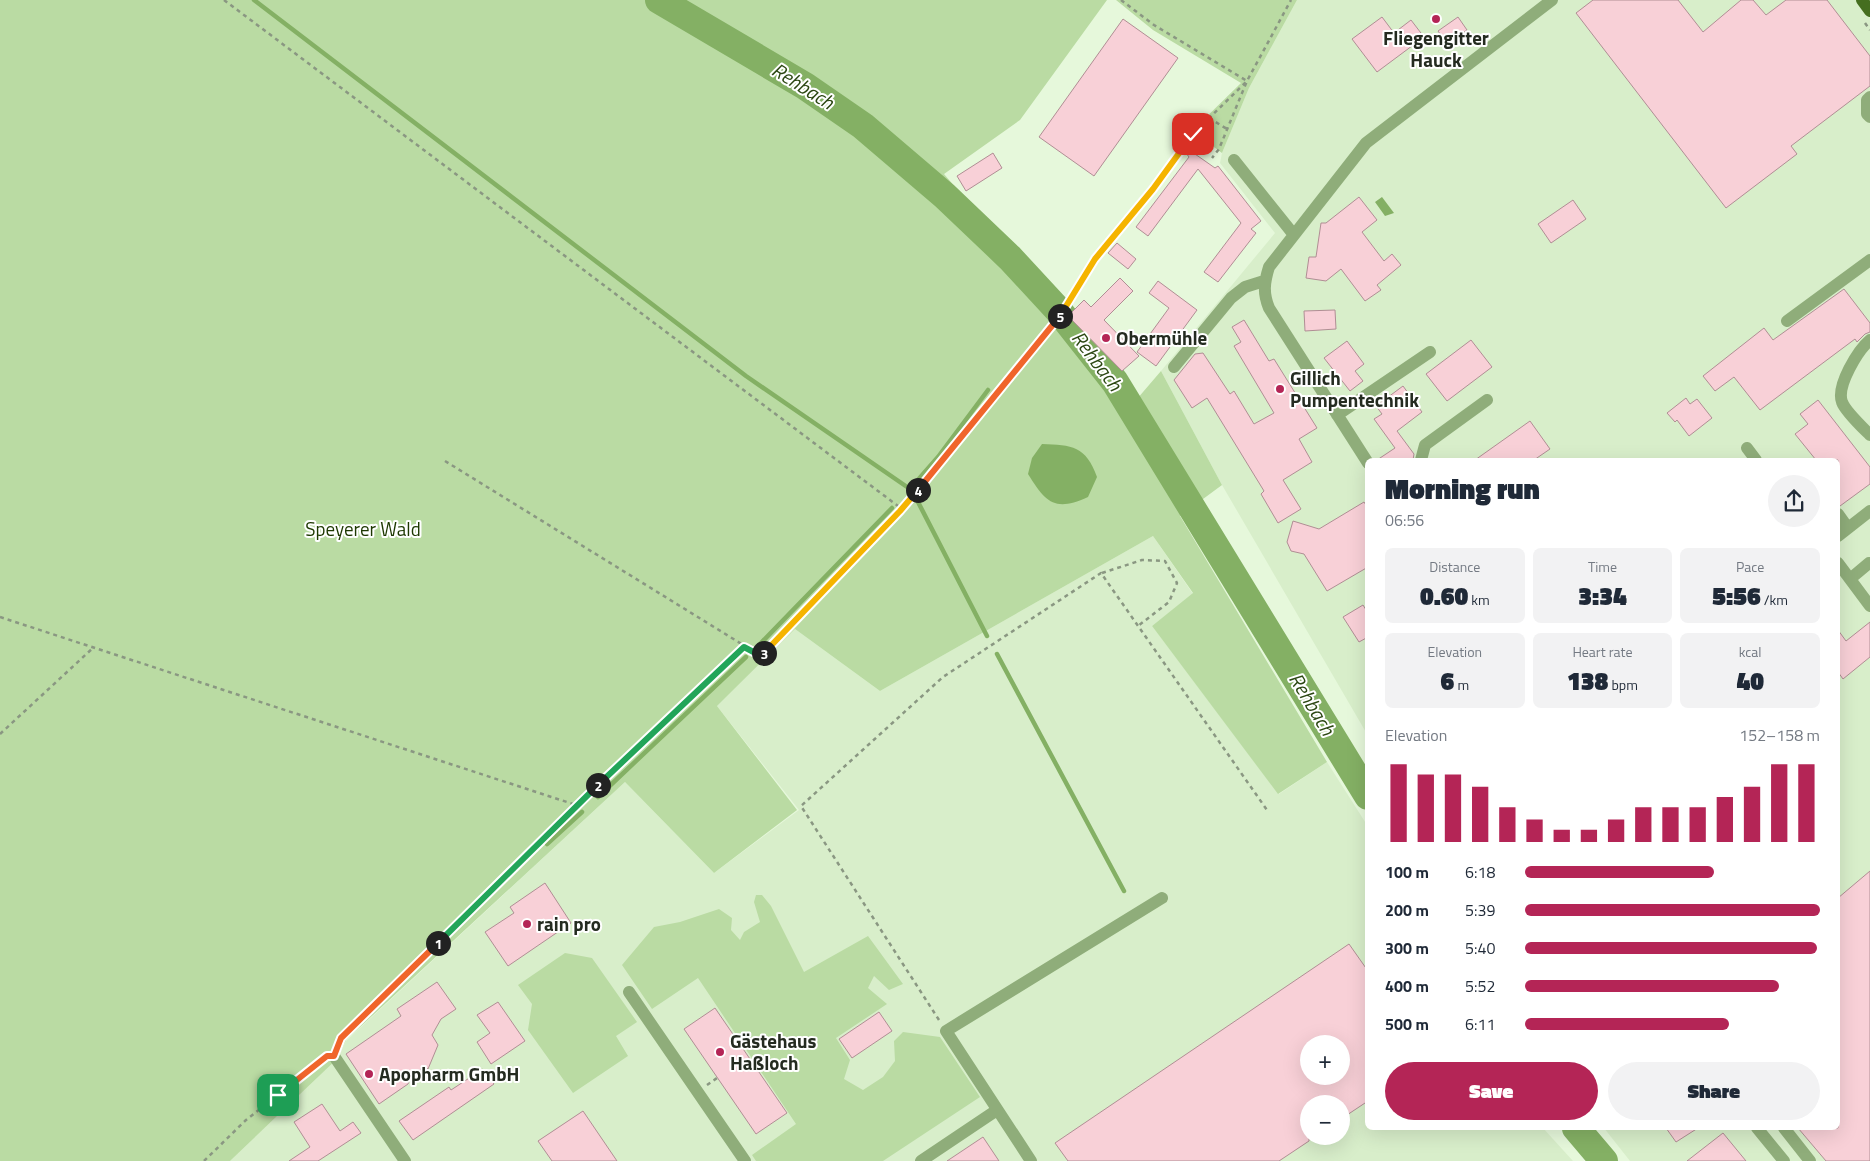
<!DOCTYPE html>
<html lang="en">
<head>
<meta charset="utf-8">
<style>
  :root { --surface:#fff; --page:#f2f2f3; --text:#1f2937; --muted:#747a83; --accent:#b42556 }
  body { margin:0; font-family:"Titillium Web",sans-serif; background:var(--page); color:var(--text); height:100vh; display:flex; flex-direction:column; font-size:19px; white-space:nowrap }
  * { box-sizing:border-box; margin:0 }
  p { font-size:16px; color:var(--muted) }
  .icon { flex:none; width:28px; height:28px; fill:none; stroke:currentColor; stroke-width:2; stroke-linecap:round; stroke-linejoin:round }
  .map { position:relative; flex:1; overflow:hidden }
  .drawer { position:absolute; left:1365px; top:458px; width:475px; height:672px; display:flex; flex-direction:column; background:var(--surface); border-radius:8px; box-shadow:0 5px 20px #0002 }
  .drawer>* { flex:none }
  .tools { position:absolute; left:1300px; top:1035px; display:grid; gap:10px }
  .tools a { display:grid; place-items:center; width:50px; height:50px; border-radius:50%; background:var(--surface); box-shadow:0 5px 20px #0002; font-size:25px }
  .pin { position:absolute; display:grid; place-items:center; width:42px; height:42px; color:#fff; margin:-21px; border-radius:10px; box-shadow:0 2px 8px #0006 }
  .km { position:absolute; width:25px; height:25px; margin:-12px; border-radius:50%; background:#222; color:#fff; font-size:14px; line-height:25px; text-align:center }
  .round { display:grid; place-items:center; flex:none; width:52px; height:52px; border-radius:26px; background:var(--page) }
  .headline { display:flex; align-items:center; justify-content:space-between; height:85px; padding:0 20px }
  h1 { font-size:28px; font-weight:800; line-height:38px }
  .stats { display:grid; grid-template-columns:repeat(3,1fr); gap:8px; height:85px; padding:5px 20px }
  .stats div { display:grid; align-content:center; border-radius:8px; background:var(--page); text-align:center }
  .stats b { font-size:25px; font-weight:800 }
  .stats small { font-size:14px; font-weight:400 }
  .stats p { font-size:14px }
  .chart { height:140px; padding:10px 20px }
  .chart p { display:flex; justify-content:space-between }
  .chart svg { width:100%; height:90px; margin-top:5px; stroke:var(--accent); stroke-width:6 }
  .action { display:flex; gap:10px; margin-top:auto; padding:10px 20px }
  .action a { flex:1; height:58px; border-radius:30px; background:var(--accent); color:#fff; font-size:20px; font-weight:800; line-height:58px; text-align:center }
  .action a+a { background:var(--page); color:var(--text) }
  ul { padding:0 20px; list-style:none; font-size:16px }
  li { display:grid; grid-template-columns:80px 60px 1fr; align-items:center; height:38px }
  li i { height:12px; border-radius:6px; background:var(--accent) }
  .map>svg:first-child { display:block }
</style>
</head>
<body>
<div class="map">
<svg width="1870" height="1161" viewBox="0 0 1870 1161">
  <rect width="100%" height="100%" fill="#e6f8db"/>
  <path fill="#d8eeca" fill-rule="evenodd" d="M1297,0h565l8,11v1150h-240l-26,-33h234v-668h-470l-1,274 -145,-249 -61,-114 114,-138 -55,-70 2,-10 27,-65z
    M1153,536l40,58 -41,32 127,168 48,-32 40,63 1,303h175l30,33h-1343l108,-103 8,-17 279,-259 89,91 85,-63 -82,-104 78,-77 85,62zM1309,1044h32v32h-32zM1309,1104h32v32h-32z"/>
  <path fill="#badba3" d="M0,0h1107l-87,120 -76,54 193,225 24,-28 61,114 -42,31 147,246 -49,32 -126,-168 41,-33 -40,-57 -273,155 -85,-62 -78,77 80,104 -83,63 -89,-91 -279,258 -8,18 -108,103h-230z
    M1116,0h181l-48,88 -27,65 -30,-22 49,-48 -88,-53z
    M756,895h6l9,11 33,66 64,-36 35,48 -14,6 -15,-14 -6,12 19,16 -51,34 14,22 -6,19 19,11 20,-13 12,-16 -1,-20 9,-9 37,5 40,60 -97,64h-127l-4,-6 44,-31 -98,-146 -46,31 -30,-44 32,-38 26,-5 39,-13 13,9 -1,12 9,10 4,-8 16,-10 -6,-20z
    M565,953l27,5 45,64 -21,14 12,20 -55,37 -45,-63 4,-26 -14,-19z"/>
  <path fill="#84b064" d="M1382,197l12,16 -9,3 -10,-14z
    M1042,444c30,1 44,2 55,33l-9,20c-33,15 -42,6 -60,-23l4,-16z"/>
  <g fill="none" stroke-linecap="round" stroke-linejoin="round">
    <path stroke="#84b064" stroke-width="4.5" d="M254,0l492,376 164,113 28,-32 50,-67
      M918,502l69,134
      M759,645l133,-137
      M997,654l127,237
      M598,797l148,-140
      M547,844l35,-32"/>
    <path stroke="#84b064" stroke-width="28" d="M659,0l146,86 58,40 82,70 65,62 49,53 56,71 253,414
      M1576,1128l28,33"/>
  </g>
  <path fill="#f8d0d7" stroke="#b08e94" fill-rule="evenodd" d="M1593,0h85l25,32 38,-32h12l13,15 20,-15h41l43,56v30l-79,60 6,8 -71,54 -150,-195z
    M1382,17l12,16 17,-13 13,17 -47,35 -25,-33z
    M1458,17l9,13 -20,14 -9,-13z
    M1123,19l55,39 -84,118 -55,-39z
    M1185,147l30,21 3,-2 43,55 -10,8 5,4 -38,49 -14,-10 37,-49 -43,-54 -50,67 -12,-9 53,-70 -6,-8z
    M993,153l9,15 -36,23 -9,-15z
    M1359,197l18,23 -15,12 22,29 8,-7 9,11 -24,20 4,5 -16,11 -24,-32 -15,12 -20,-3 3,-21h7l5,-34h5z
    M1573,200l13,19 -35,24 -13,-19z
    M1117,243l19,16 -8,10 -20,-16z
    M1120,278l13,13 -29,29 35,36 -17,15 -54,-55 16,-16 7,7z
    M1158,281l39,29 -41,56 -19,-14 32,-44 -20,-15z
    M1844,289l26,34v9l-5,2 -8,8 -2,-3 -95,71 -26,-33 -19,14 -12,-15 61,-48 9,12z
    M1335,310l1,19 -31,2 -1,-20z
    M1244,320l25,41 5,-2 43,69 -18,11 13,23 -29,18 18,29 -23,14 -17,-29 3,-3 -57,-93 -15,10 -18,-28 21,-26 8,-1 27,41 4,-3 20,33 20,-11 -40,-67 7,-4 -9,-15z
    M1471,340l21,27 -45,34 -21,-27z
    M1347,341l17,23 -9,7 8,10 -13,10 -26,-33z
    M1403,386l19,26 -25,19 17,23 -1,6h-36l18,-12 -21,-29 8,-5 -6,-8z
    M1686,398l4,6 7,-5 15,19 -23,18 -12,-16 -2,2 -8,-9z
    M1818,400l52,67v17l-30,22h-2v-46h-22l-21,-26 13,-10 -8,-10z
    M1530,421l20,28 -16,11h-59z
    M1364,502l4,6v59l-41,24 -23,-37 -13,-3 -4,-9 6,-21 26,8z
    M1363,605l5,8v24l-9,5 -16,-25z
    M1870,622v35l-27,22 -5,-7v-42l8,11z
    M1870,871v290h-44l-28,-33h40v-230z
    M545,883l26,40 -63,43 -23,-34 29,-19 -4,-6z
    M1349,944l19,27v130l-27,18v-15h-32v37l-30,20h-211l-13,-18zM1309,1044h32v32h-32z
    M437,982l19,27 -15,10 -9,16 6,10 -10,24 -6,-3 -4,9 -5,-2 -5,11 -29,20 -33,-50 55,-38 -4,-7z
    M498,1002l27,39 -34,23 -14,-22 13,-9 -13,-18z
    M715,1008l72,105 -31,21 -72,-105z
    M879,1012l13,19 -40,27 -13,-19z
    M483,1069l11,15 -81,56 -14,-19 50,-34 2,3z
    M322,1104l18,27 13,-9 8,11 -43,28h-29l21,-14 -16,-25z
    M583,1111l34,50h-65l-14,-20z
    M1666,1128h32l-22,14z
    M1723,1133l23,28h-59z
    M983,1137l16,24h-52z"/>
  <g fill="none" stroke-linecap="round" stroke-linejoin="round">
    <path stroke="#8a9782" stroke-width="2.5" stroke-dasharray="4 4" stroke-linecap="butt" d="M224,0l678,509
      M1121,0l33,25 93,56 -28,68 -7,9
      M1865,23l5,7
      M1209,118l18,11
      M445,461l316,195 139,-145 150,-180 45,-72 58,-70 40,-55 54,-53 44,-81
      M1102,573l40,-13 23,1 12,22 -8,19 -31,24
      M0,617l576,188
      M0,734l94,-87
      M939,1020l-138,-214 142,-129 158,-104 166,237
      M339,1044l2,-6 236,-232 168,-159
      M707,1085l10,-7
      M204,1161l42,-41 77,-60"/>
    <path stroke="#8fad7a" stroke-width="12" d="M1870,97l-3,3v14l3,3
      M1234,160l60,75
      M1787,321l83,-61
      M1870,340c-12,10 -34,46 -28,62 3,9 21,26 28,33
      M1174,367l57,-69 14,-11 19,-6
      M1337,415l93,-63
      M1747,448l9,12
      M1421,460l4,-15 62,-45
      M1368,463l-99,-155c-6,-15 -5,-25 0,-41l97,-124 186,-143
      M1838,514l10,14
      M1838,536l32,-25
      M1838,563l32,43
      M1850,579l19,-16
      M629,992l116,169
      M334,1056l71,105
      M1757,1128l27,33
      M1784,1128l26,33
      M921,1161l76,-51
      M1031,1161l-85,-130 216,-133"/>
    <path stroke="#456e1f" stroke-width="12" d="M1862,0l8,11"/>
  </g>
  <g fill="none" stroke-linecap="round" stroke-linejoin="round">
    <g stroke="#fff" stroke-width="10">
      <path id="split-1" d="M278,1095l49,-39h7l7,-18 97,-95"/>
    </g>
    <g stroke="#fff" stroke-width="10">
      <path id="split-2" d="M438,943l160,-158"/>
    </g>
    <g stroke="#fff" stroke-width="10">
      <path id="split-3" d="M598,785l146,-138 17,9 3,-3"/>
    </g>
    <g stroke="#fff" stroke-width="10">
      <path id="split-4" d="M764,653l136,-142 18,-21"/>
    </g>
    <g stroke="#fff" stroke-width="10">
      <path id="split-5" d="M918,490l142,-174"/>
    </g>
    <g stroke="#fff" stroke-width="10">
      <path id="split-6" d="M1060,316l35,-57 58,-70 40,-55"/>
    </g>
    <use href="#split-1" stroke="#f0652b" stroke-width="6"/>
    <use href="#split-2" stroke="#22a559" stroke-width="6"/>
    <use href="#split-3" stroke="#22a559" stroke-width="6"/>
    <use href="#split-4" stroke="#f5b400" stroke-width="6"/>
    <use href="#split-5" stroke="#f0652b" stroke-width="6"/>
    <use href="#split-6" stroke="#f5b400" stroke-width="6"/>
  </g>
  <g fill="#b42556" stroke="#fff" stroke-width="2">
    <circle cx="1436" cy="19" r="5"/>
    <circle cx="1106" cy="338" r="5"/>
    <circle cx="1280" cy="389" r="5"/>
    <circle cx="527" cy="924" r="5"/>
    <circle cx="720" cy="1052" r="5"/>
    <circle cx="369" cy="1074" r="5"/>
  </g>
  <g text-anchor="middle" stroke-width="4" stroke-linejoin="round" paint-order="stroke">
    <g font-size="19" font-weight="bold" fill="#242b20" stroke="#fff" text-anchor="start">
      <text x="1436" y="45" text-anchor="middle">Fliegengitter<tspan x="1436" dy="22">Hauck</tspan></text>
      <text x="1116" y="345">Obermühle</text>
      <text x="1290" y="385">Gillich<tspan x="1290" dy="22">Pumpentechnik</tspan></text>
      <text x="537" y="931">rain pro</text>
      <text x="730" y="1048">Gästehaus<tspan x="730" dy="22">Haßloch</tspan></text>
      <text x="379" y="1081">Apopharm GmbH</text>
    </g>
    <g font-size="19" fill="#1d3801" stroke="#fff">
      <text x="363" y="536">Speyerer Wald</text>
    </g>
    <g font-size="20" font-style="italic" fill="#2b4712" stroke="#fff">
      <text transform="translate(803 86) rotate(32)" y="7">Rehbach</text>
      <text transform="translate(1097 361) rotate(53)" y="7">Rehbach</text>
      <text transform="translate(1312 704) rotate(59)" y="7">Rehbach</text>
    </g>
  </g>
</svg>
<div class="tools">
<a>+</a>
<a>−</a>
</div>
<div class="pin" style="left:278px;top:1095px;background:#1e9e55"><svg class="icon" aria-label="arrive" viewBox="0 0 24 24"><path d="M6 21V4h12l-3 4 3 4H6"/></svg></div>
<div class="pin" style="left:1193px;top:134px;background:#d93025"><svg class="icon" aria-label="check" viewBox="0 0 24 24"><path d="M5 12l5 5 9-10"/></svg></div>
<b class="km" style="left:438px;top:943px">1</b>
<b class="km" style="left:598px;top:785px">2</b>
<b class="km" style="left:764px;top:653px">3</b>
<b class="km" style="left:918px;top:490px">4</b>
<b class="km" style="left:1060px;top:316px">5</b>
<section class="drawer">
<div class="headline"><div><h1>Morning run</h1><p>06:56</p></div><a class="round"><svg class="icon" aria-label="share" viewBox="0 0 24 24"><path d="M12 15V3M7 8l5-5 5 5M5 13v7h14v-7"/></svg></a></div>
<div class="stats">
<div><p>Distance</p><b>0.60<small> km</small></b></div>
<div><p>Time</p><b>3:34</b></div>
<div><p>Pace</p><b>5:56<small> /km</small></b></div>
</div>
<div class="stats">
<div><p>Elevation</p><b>6<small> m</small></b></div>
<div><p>Heart rate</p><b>138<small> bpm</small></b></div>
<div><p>kcal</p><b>40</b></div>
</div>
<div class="chart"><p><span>Elevation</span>152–158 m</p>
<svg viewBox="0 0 160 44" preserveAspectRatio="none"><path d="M5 44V6M15 44V11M25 44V11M35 44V17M45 44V27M55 44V33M65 44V38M75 44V38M85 44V33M95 44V27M105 44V27M115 44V27M125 44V22M135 44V17M145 44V6M155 44V6"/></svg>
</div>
<ul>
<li><b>100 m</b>6:18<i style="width:64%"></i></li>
<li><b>200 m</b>5:39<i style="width:100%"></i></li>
<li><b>300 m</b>5:40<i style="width:99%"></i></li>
<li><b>400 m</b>5:52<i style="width:86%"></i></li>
<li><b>500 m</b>6:11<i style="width:69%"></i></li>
</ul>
<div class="action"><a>Save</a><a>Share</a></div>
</section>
</div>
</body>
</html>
